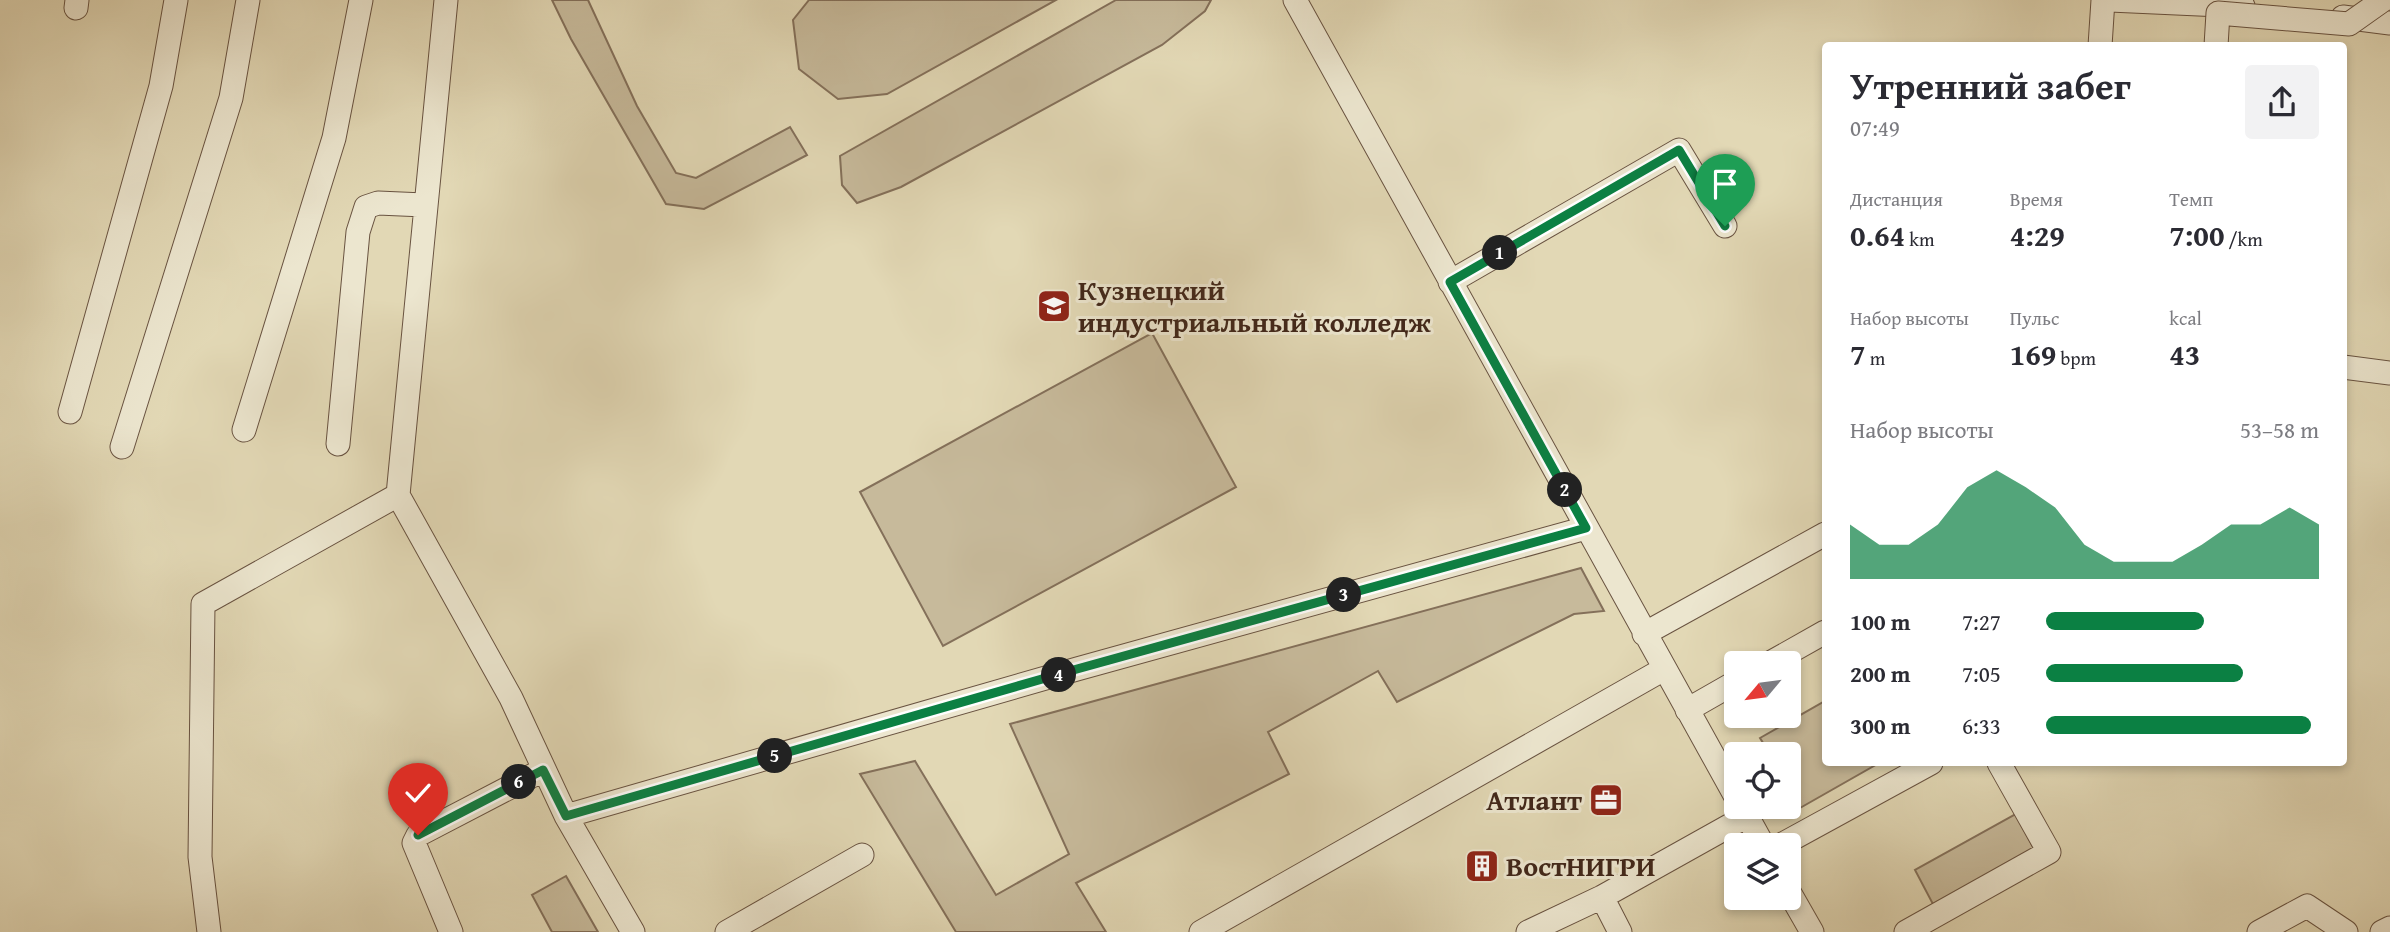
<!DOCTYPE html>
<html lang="ru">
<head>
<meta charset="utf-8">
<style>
  :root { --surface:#fff; --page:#f2f2f3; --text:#2b2b33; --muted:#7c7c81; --accent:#0b8043 }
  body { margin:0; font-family:"Gentium Book Plus",serif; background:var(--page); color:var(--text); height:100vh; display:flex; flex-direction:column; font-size:26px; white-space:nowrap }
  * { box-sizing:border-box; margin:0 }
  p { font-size:23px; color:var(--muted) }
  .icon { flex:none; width:38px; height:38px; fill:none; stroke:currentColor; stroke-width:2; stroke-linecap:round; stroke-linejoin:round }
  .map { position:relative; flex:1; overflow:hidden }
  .drawer { position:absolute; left:1822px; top:42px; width:525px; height:724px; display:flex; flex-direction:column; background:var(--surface); border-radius:7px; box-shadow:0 4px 10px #0003 }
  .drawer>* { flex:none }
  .needle { width:46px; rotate:241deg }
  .controls { position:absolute; left:1724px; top:651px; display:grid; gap:14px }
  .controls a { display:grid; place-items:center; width:77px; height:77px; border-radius:7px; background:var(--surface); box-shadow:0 4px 10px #0003; font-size:35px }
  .pin { position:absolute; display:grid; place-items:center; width:60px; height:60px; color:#fff; margin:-72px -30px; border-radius:50% 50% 50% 0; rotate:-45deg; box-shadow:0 0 7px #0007 }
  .pin .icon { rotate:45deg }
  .km { position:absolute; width:35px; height:35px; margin:-18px; border-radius:50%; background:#222; color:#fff; font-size:19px; line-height:35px; text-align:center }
  .round { display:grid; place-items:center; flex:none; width:74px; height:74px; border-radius:7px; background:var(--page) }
  .summary { display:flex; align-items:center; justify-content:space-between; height:119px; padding:0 28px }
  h1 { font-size:38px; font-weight:700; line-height:52px }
  .metrics { display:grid; grid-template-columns:repeat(3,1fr); gap:10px; height:119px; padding:7px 28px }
  .metrics div { display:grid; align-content:center }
  .metrics b { font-size:30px; font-weight:700 }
  .metrics small { font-size:19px; font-weight:400 }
  .metrics p { font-size:19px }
  .chart { height:196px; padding:14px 28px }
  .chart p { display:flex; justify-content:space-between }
  .chart svg { width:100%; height:126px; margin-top:7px; fill:var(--accent); opacity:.7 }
  ul { padding:0 28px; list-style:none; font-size:23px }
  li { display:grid; grid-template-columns:112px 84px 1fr; align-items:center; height:52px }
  li i { height:18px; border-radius:9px; background:var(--accent) }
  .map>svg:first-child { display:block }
</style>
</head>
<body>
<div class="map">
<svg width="2390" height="932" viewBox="0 0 2390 932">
  <rect width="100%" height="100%" fill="#e2d8b5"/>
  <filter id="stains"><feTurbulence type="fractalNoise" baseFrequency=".00286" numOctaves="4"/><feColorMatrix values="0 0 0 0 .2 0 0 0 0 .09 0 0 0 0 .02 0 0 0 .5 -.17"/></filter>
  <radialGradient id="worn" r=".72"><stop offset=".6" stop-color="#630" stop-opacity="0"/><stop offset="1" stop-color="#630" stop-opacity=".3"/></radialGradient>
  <path fill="#c7ba9b" stroke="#84705a" stroke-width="2" d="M552,0h36l49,106 39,67 20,5 94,-51 17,28 -103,54 -38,-5 -95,-165z
    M809,0h247l-169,94 -49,5 -39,-30 -6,-49z
    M1116,0h95l-6,11 -43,34 -261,142 -44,16 -15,-18 -2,-29z
    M1152,333l84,154 -293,159 -83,-154z
    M1581,568l23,43 -30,3 -177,88 -19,-31 -110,61 21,42 -213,109 30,49h-150l-96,-158 55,-13 81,134 73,-41 -59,-130z
    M1825,701v62h54l-79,45 -11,-20 -1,-34h-18l-10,-16z
    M2016,814l20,39 -101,55 -20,-38z
    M566,876l32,56h-46l-20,-37z"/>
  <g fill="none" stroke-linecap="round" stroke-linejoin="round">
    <g stroke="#695341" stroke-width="25">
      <path id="minor" d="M1295,0l441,797
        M2110,0l133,6
        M76,8l1,-8
        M2343,17l47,6
        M2100,46l3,-46
        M1450,282l229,-132 46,76
        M2343,367l47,6
        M70,412l91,-326 15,-86
        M244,430l90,-292 27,-138
        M338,444l20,-212 8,-25 12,-4 46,2
        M122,447l109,-349 17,-98
        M398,495l48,-495
        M1644,634l181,-100
        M1770,663l55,-31
        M1687,710l49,-28
        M1742,807l21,38
        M566,816l511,-147 509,-141
        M1781,845l150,-82
        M1788,890l24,42
        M209,932l-9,-75 3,-253 195,-109 113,203 55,118 67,116
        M451,932l-37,-89 4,-8 125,-65
        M727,932l135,-77
        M1201,932l463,-263
        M1528,932l74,-35
        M1620,932l-18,-35 145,-81
        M1906,932l143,-80 -50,-89
        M2259,932l48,-26 39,26
        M2382,932l8,-4"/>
    </g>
    <use href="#minor" stroke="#ece6cf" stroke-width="23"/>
    <g stroke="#695341" stroke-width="25" stroke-linecap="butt">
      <path id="minor-bridge" d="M2216,46l2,-33 131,11 34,-24"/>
    </g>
    <use href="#minor-bridge" stroke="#ece6cf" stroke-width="23"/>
  </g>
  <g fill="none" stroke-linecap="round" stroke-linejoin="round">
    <g stroke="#fff" stroke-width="14">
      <path id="route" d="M418,835l125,-65 23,46 511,-147 509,-141 -136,-246 229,-132 46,76"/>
    </g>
    <use href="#route" stroke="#0b8043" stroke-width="9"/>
  </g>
  <defs>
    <g id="university-square" transform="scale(1.75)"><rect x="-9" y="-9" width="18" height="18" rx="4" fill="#8f2418" stroke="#ece6cf"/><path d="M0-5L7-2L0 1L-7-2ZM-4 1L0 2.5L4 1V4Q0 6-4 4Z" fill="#fff"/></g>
    <g id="office-square" transform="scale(1.75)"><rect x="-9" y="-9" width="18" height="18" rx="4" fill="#8f2418" stroke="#ece6cf"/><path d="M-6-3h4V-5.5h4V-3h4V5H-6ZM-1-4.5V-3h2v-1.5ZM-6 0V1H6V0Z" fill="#fff"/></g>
    <g id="building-square" transform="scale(1.75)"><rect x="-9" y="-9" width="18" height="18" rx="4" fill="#8f2418" stroke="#ece6cf"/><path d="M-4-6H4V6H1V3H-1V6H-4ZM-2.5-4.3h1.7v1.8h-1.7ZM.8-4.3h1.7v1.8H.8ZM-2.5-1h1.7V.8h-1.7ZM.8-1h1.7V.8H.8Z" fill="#fff"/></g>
  </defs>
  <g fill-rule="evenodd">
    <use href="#university-square" x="1054" y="306"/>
    <use href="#office-square" x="1606" y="800"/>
    <use href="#building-square" x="1482" y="866"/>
  </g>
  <g text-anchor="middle" stroke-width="6" stroke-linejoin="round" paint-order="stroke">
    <g font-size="28" font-weight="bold" fill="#41271a" stroke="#ece6cf" text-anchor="start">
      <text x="1078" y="300">Кузнецкий<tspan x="1078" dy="32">индустриальный колледж</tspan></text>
      <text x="1582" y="810" text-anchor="end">Атлант</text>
      <text x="1506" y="876">ВостНИГРИ</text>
    </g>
  </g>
  <rect width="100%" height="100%" filter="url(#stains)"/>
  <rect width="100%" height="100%" fill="url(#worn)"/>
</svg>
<div class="controls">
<a><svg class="needle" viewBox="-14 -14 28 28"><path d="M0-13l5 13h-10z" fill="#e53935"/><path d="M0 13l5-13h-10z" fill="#7c7c81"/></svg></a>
<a><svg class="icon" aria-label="locate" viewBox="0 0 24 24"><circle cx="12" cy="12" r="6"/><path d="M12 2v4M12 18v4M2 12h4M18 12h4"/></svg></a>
<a><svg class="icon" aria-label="layers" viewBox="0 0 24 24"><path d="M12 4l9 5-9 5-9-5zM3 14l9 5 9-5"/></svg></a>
</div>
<div class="pin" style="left:1725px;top:226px;background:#1e9e55"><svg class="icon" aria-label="arrive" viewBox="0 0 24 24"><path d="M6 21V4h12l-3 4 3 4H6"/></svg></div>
<div class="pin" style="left:418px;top:835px;background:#d93025"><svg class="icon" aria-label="check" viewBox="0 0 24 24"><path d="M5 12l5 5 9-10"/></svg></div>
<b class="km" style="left:1500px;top:253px">1</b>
<b class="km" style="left:1565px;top:490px">2</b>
<b class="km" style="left:1344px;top:595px">3</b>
<b class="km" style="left:1059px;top:675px">4</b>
<b class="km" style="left:775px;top:756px">5</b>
<b class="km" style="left:519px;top:782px">6</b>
<section class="drawer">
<div class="summary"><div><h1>Утренний забег</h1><p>07:49</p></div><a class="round"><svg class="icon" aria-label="share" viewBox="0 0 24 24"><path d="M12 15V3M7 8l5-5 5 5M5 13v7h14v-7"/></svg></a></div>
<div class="metrics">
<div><p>Дистанция</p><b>0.64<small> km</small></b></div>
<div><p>Время</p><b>4:29</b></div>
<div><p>Темп</p><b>7:00<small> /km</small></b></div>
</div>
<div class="metrics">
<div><p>Набор высоты</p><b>7<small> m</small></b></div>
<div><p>Пульс</p><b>169<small> bpm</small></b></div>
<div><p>kcal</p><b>43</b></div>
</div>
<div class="chart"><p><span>Набор высоты</span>53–58 m</p>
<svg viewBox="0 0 160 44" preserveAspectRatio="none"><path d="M0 44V25L10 32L20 32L30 25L40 12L50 6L60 12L70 19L80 32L90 38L100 38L110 38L120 32L130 25L140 25L150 19L160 25V44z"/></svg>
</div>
<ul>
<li><b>100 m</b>7:27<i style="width:58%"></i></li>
<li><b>200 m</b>7:05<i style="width:72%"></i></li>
<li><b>300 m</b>6:33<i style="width:97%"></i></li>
</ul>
</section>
</div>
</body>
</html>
